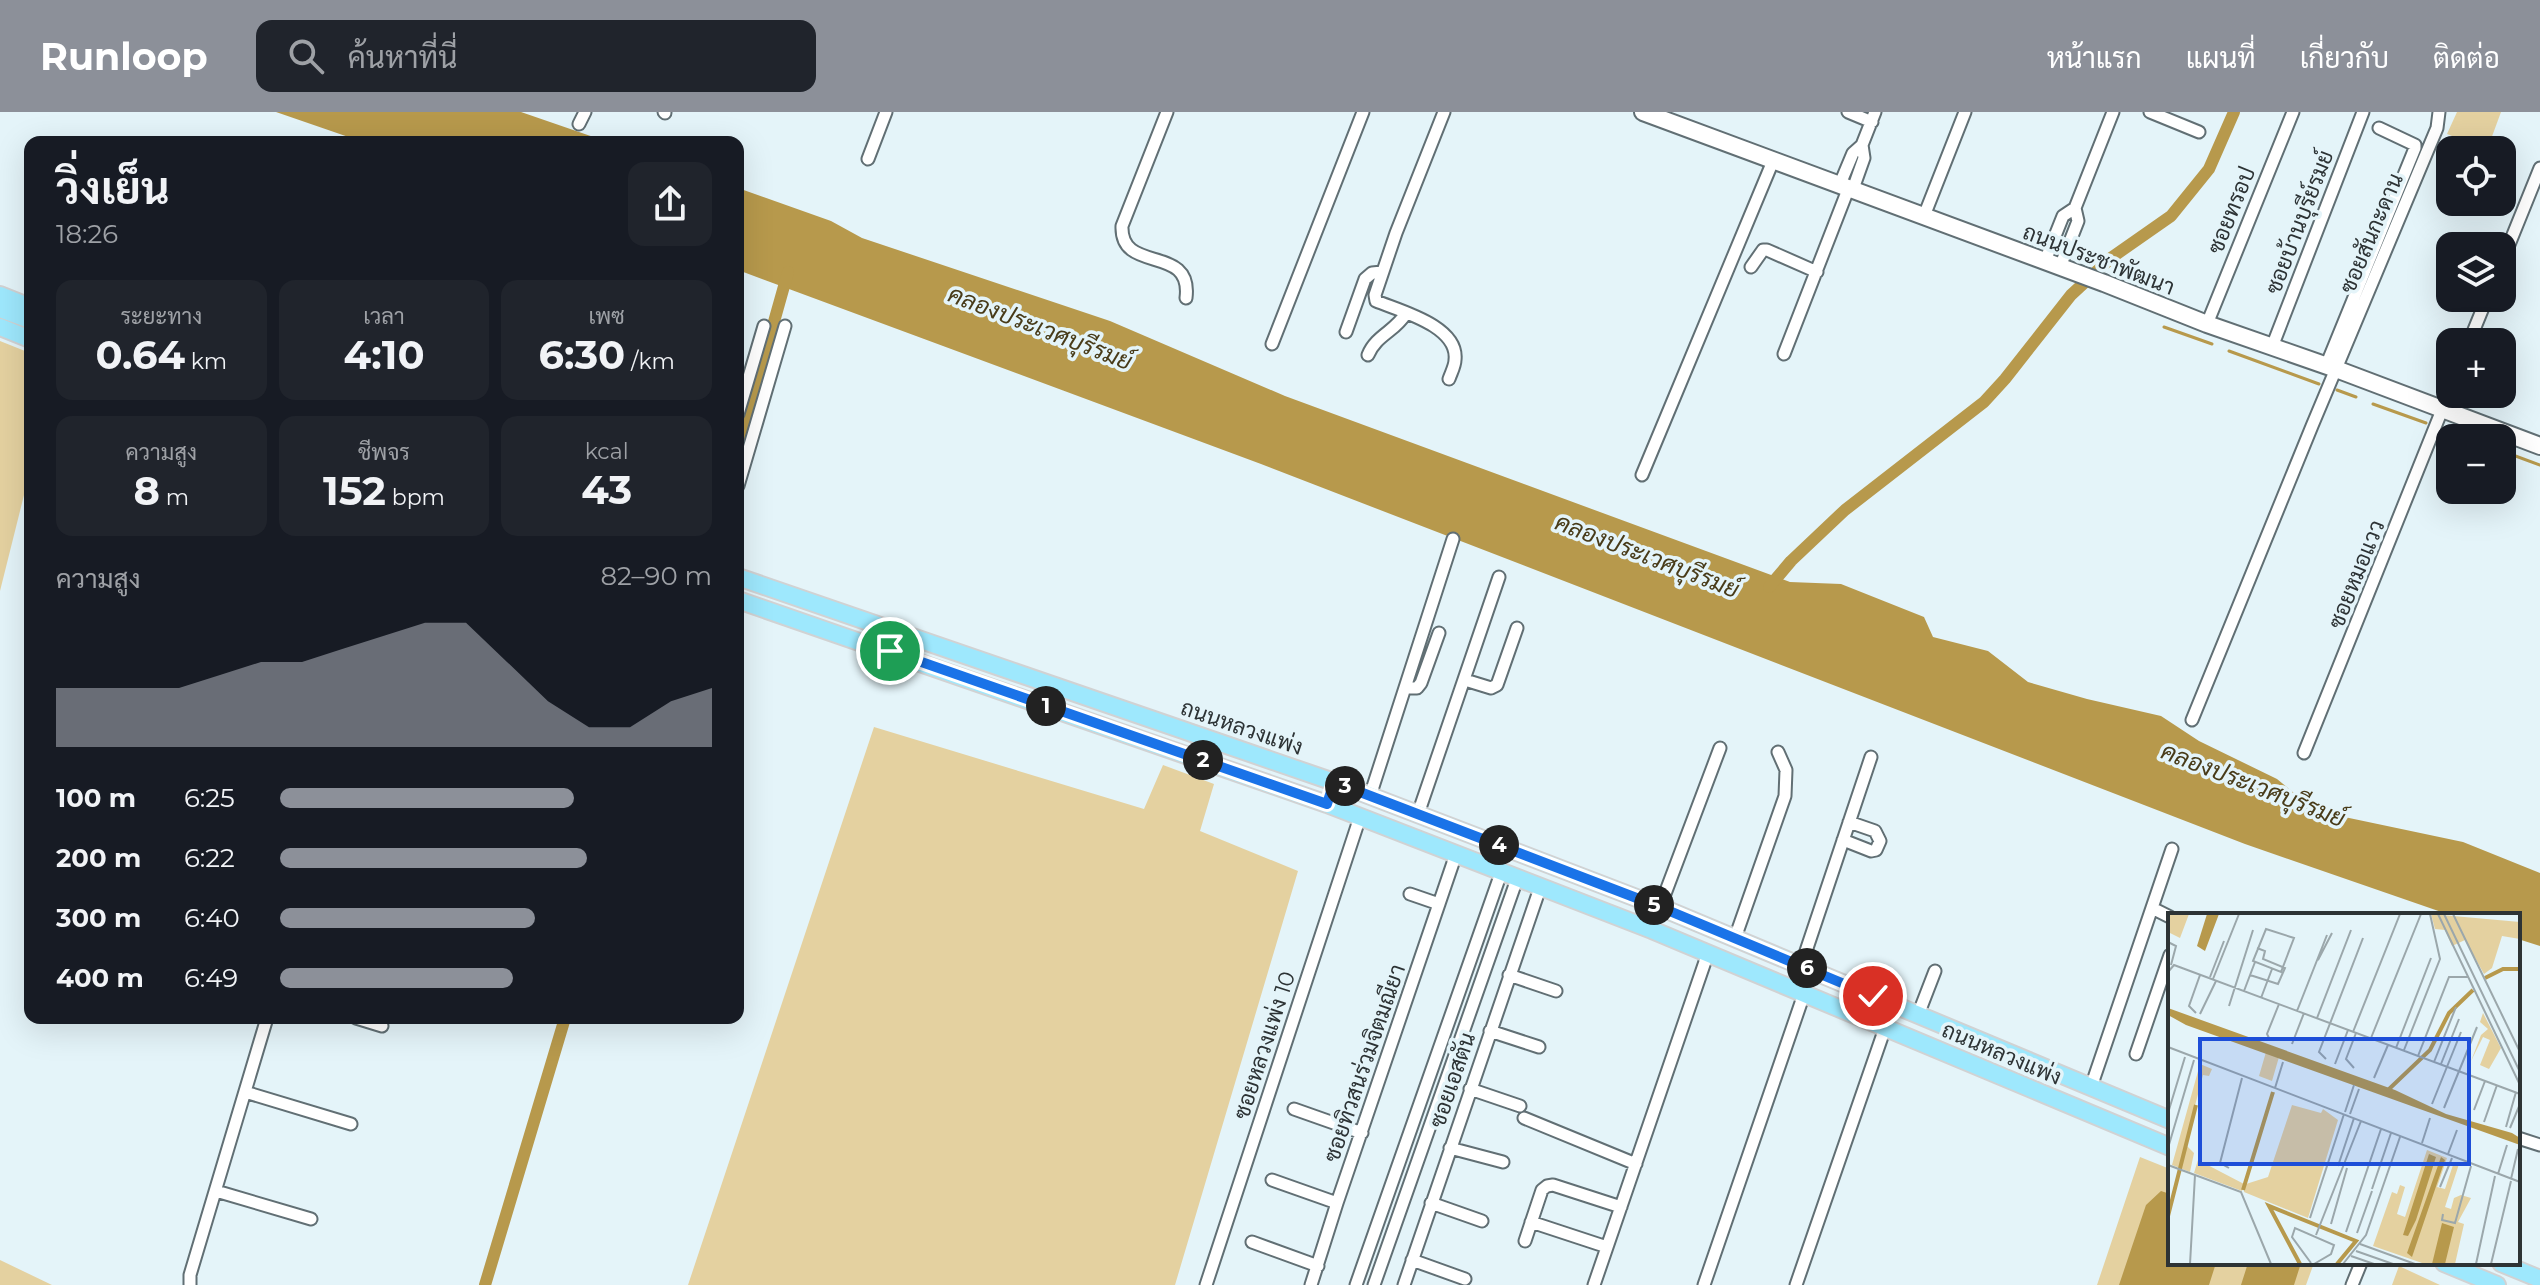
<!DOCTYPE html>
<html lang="th">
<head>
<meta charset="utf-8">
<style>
  :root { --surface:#171b24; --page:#20242c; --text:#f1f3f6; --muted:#9ea1a6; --accent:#8c9099 }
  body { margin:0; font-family:Montserrat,Sarabun,sans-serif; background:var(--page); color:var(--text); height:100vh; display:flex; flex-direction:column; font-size:30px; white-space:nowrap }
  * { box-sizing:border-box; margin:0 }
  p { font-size:26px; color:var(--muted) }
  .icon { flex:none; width:44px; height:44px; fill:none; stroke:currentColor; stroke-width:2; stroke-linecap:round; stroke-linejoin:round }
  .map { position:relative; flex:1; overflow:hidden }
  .side { position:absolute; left:24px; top:24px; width:720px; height:888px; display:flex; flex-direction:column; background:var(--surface); border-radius:16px; box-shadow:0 8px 32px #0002 }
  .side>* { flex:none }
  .tools { position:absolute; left:2436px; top:24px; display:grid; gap:16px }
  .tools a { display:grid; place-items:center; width:80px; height:80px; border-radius:16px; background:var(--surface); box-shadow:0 8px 32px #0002; font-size:40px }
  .pin { position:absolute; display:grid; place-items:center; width:68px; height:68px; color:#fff; margin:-34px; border:4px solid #fff; border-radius:50%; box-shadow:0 2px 8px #0007 }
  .km { position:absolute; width:40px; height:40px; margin:-20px; border-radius:50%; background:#222; color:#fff; font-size:22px; line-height:40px; text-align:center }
  .round { display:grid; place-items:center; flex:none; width:84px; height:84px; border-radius:16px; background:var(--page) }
  .head { display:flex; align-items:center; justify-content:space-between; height:136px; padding:0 32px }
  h1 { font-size:44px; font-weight:700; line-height:60px }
  .figures { display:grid; grid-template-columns:repeat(3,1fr); gap:12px; height:136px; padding:8px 32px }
  .figures div { display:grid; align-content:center; border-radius:16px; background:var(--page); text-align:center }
  .figures b { font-size:40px; font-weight:700 }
  .figures small { font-size:22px; font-weight:400 }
  .figures p { font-size:22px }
  .chart { height:224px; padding:16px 32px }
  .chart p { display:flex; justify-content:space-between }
  .chart svg { width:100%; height:144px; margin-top:8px; fill:var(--accent); opacity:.7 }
  ul { padding:0 32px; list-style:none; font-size:26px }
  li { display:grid; grid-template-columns:128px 96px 1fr; align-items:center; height:60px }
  li i { height:20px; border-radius:10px; background:var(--accent) }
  header { display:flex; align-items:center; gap:48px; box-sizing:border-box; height:112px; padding:0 40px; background:var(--accent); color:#fff }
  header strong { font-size:38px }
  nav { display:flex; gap:44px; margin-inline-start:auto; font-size:28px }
  .search { width:560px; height:72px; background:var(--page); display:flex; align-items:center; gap:20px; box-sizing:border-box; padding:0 28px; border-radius:16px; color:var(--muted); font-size:30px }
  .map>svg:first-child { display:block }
</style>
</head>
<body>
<header>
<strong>Runloop</strong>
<div class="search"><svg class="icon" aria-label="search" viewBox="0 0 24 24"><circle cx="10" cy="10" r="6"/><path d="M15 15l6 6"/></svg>ค้นหาที่นี่</div>
<nav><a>หน้าแรก</a><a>แผนที่</a><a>เกี่ยวกับ</a><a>ติดต่อ</a></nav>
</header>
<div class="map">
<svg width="2540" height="1173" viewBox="0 0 2540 1173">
  <rect width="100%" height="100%" fill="#e4f4f9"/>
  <path fill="#e4d1a0" d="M2457,0h44l-14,38 -40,-16z
    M0,229l30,12v118l-30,120z
    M874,615l270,82 19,-44 51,19 -14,47 98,40 -123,414h-487z
    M2140,1045l30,12v94h144l-8,22h-209z
    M0,1148l52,25h-52z
    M2399,1154l41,19h-48z"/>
  <path fill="#b7994c" d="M276,0h245l87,30h-245z
    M738,76l93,33 31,17 248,83 175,75 505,186 51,2 83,33 9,20 55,14 40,31 59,17 74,17 38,25 78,38 39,32 147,31 77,31v73l-22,-7v-24h-68l-205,-71 -984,-380 -523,-194z
    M2161,1079l9,3v69h46l-7,22h-90l27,-80z
    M2248,1151h53l-7,22h-53z"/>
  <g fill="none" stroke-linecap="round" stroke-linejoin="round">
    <path stroke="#b7994c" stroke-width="3" d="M2164,215l48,17
      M2229,239l90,33
      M2337,278l19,7
      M2373,292l53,19
      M2443,318l23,8
      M2502,339l38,14"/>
    <path stroke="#b7994c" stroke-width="12" d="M738,338l50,-178
      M1769,475l22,-26 54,-51 139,-108 21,-23 66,-84 40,-37 60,-42 38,-47 25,-57
      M485,1173l80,-267"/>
    <g stroke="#616f74" stroke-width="15">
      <path id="street" d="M664,0l1,1
        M1167,0l-45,114c-2,49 71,17 64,72
        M1444,0l-48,121 -21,62 1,6c24,10 83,25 79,59 0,6 -4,13 -6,19
        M1848,0l24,10
        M2150,0l49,20
        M579,12l6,-12
        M868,47l18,-47
        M1840,72l13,-31 9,-8
        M1853,77l11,-31 -2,-13 13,-33
        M1924,104l41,-104
        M2045,149l18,-45 12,-8
        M2502,150l38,-94
        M1751,155l12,-17h4l50,22
        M2060,155l18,-46 -3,-13 38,-96
        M2207,212l86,-212
        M1346,220l19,-53 7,-6 10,-1
        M2469,230l18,-44
        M1272,232l91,-232
        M2272,235l91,-235
        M1784,242l65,-167
        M1368,243c8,-20 28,-24 38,-42
        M2326,254l89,-218v-3l-36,-17
        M738,302l26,-88
        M1642,363l131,-314
        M738,374l47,-160
        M1465,568l26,8 6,-3 20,-57
        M1405,576h12l4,-5 18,-50
        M2192,608l120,-294 125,-298 2,-16
        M2304,641l146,-363
        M1370,684l83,-257
        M1418,702l81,-237
        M1843,728l28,11 5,-1 4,-9 -5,-10 -26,-9
        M1410,782l29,10
        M1660,795l60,-159
        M2152,796l18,9
        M1735,826l50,-142 1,-26 -8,-18
        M1801,854l70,-209
        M1509,863l47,16
        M1918,903l17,-44
        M356,906l26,8
        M1490,919l49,16
        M2136,942l34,-99
        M2091,975l81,-238
        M1470,977l50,17
        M245,980l106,32
        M1294,997l68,24
        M1524,1006l112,46
        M2518,1026l22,7
        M1450,1036l53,14
        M1272,1068l65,23
        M216,1079l95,28
        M1431,1091l51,18
        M1531,1110l76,25
        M1525,1129l17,-51 5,-4 6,-1 68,22
        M1252,1130l66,24
        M1412,1148l53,19
        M190,1173v-10l77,-257
        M1206,1173l154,-468
        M1311,1173l26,-82 119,-349
        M1356,1173l145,-412
        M1374,1173l143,-406
        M1404,1173l136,-397
        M1594,1173l114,-332
        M1704,1173l100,-291
        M1796,1173l89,-257
        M2352,1173l9,-22"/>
    </g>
    <g stroke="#616f74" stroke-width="20">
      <path id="secondary" d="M1643,0l461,171 103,41 129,45 204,77"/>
    </g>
    <g stroke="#d1d2d3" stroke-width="20">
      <path id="primary" d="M0,183l30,12
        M0,197l30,11
        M0,215l30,12
        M738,465l596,205 326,125 510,213
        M738,488l589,204 325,126 518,217
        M2444,1151l53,22
        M2501,1151l39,16"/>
    </g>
    <use href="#street" stroke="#fff" stroke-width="11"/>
    <use href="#secondary" stroke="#fff" stroke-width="16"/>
    <use href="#primary" stroke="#9ee8fd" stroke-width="16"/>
  </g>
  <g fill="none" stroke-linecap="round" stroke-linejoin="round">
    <g stroke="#fff" stroke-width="16">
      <path id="route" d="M890,539l437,153 7,-22 326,125 213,89"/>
    </g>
    <use href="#route" stroke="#1a73e8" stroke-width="10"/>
  </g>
  <g text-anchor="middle" stroke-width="7" stroke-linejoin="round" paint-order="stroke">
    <g font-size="22" fill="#2d3335" stroke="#e4f4f9">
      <text transform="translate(2231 98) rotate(-68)" y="8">ซอยทรอป</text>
      <text transform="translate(2299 110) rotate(-69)" y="8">ซอยบ้านบุรีย์รมย์</text>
      <text transform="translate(2371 121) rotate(-67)" y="8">ซอยสันกะดาน</text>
      <text transform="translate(2099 147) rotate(21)" y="8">ถนนประชาพัฒนา</text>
      <text transform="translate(2356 462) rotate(-68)" y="8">ซอยหมอแวว</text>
      <text transform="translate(1242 615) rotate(19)" y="8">ถนนหลวงแพ่ง</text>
      <text transform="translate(1264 933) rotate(-72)" y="8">ซอยหลวงแพ่ง 10</text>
      <text transform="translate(2002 941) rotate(23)" y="8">ถนนหลวงแพ่ง</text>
      <text transform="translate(1364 951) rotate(-71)" y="8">ซอยทิวสนร่วมจิตมณียา</text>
      <text transform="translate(1452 968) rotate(-71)" y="8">ซอยเอสตัน</text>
    </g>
    <g font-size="24" font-style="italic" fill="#483b19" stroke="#e4f4f9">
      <text transform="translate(1040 216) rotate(21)" y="8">คลองประเวศบุรีรมย์</text>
      <text transform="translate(1647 444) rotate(21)" y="8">คลองประเวศบุรีรมย์</text>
      <text transform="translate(2253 673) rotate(21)" y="8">คลองประเวศบุรีรมย์</text>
    </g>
  </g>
  <g transform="translate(2168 801)">
    <rect width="352" height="352" fill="#e4f4f9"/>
    <path d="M0,1h21l-9,24 -12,-6zM263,1l89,8v17l-18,-3 -10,32 -8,6 -19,-34 -13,6 -7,-16 -10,-1zM315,100l18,35 -12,21 -9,-4 10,-25 -7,-3 -12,24 10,-26 7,-6 -8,-7zM98,139l13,5 -7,24 -13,-5zM32,151l12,5 -3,7 -6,-1 -18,69 9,9 -4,19 -18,-7zM124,192l29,8 2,-4 15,11 -30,98 -64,-26 2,-8 22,-7zM259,237l20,8 -10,29 8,2 9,-27 5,2 -14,43 6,2 3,-11 7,-3 10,3 -13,24 6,2 -9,40h-30l-52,-18 19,-54 5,2 3,-9 5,2 -8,27 8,3zM30,247l46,24 -2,7 -48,-18z" fill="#e4d1a0"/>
    <path d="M39,1h12l-14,37 -8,-5zM0,95l227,82 51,24 66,19 8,5v7l-334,-120 -18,-10zM261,241l7,3 -20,63 -8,16 -5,-1zM273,244l4,3 -33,97 -5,-4zM274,310l12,4 -9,37h-13z" fill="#b7994c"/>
    <path fill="none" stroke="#b7994c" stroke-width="4" d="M317,65l18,-9h17M219,178l43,-41 19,-37 24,-23M75,277l30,-98M0,303l28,-111M132,351l-31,-58 87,35 -19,23"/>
    <path fill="none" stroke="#9ba7ab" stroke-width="2" d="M270,1l82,171M276,1l76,158M285,1l67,138M98,16l28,9 -13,34 -28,-11zM0,29l8,4 -5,19M150,47l14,-27M0,59l6,-7 346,129M82,62l28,9 7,-16 -22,-9 2,-8 -8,-3M42,64l14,-36M45,66l26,-65M76,78l11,-29M93,85l11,-29M61,93l24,-76M129,98l30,-76M28,100l-7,-7 11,-31M32,101l16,-33M149,105l34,-88M185,119l47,-118M203,125l50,-124M102,127l-3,-6 12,-30M124,131l12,-31M0,134l352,135M228,135l35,-90M236,137l36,-91 -10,-45M250,143l31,-79h19M158,146l-7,-7 44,-114M266,149l22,-55M167,151l13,-34M273,151l18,-45M186,155l-8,-9 10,-26M206,165l14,-33M107,175l8,-26M264,191l29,-72M276,195l33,-81M306,197l11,-29M177,199l9,-27M0,200l17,-56M182,201l9,-25M316,209l13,-37M338,214l10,-35M342,215l10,-24M254,230l8,-25M0,235l26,-88M280,241l9,-24M0,252l73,27 30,72M170,253l16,-48M61,255l-9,-5 22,-85M330,261l9,-29M343,266l7,-30M272,274l12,-29M204,276l19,-56M275,301l-1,6 13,3 16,-57M142,305l34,-104M163,311l16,-56M178,319l35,-103M189,320l15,-42M148,322l45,-114M192,331l55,20M188,338l37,13M183,343l23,8M143,350l-19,-26 3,-9 39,17 -3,9 -17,10M22,351l5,-89M175,351l23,-29 34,-98M308,351l19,-88M323,351l20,-83"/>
    <path fill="#1d4ed8" fill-opacity="0.15" stroke="#1d4ed8" stroke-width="4" d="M32,126h269v125h-269z"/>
    <rect width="352" height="352" fill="none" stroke="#2d3335" stroke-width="4"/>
  </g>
</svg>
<div class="tools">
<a><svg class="icon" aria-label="locate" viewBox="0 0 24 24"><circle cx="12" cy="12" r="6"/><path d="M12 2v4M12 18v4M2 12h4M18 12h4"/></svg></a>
<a><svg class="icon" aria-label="layers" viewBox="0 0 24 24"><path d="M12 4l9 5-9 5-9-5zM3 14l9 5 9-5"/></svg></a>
<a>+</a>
<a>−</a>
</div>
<div class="pin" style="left:890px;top:539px;background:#1e9e55"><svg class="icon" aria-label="arrive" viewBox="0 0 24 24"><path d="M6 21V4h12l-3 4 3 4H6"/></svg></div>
<div class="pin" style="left:1873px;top:884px;background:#d93025"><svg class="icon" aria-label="check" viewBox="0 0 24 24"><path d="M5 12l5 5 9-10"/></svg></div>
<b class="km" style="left:1046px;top:594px">1</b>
<b class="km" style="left:1203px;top:648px">2</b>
<b class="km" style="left:1345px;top:674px">3</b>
<b class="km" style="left:1499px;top:733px">4</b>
<b class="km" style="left:1654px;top:793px">5</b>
<b class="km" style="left:1807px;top:856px">6</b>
<section class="side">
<div class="head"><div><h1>วิ่งเย็น</h1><p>18:26</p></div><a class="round"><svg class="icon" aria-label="share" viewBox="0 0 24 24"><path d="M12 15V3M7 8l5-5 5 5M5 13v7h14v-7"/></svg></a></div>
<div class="figures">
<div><p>ระยะทาง</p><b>0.64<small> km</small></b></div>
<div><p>เวลา</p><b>4:10</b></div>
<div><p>เพซ</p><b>6:30<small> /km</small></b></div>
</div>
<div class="figures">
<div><p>ความสูง</p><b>8<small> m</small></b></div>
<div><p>ชีพจร</p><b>152<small> bpm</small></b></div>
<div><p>kcal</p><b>43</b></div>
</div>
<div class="chart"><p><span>ความสูง</span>82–90 m</p>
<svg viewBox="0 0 160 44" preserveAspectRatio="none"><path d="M0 44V26L10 26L20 26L30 26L40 22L50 18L60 18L70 14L80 10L90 6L100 6L110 18L120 30L130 38L140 38L150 30L160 26V44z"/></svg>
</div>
<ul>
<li><b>100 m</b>6:25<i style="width:68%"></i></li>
<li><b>200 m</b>6:22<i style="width:71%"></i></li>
<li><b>300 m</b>6:40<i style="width:59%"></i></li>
<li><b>400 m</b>6:49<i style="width:54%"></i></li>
</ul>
</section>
</div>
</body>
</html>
